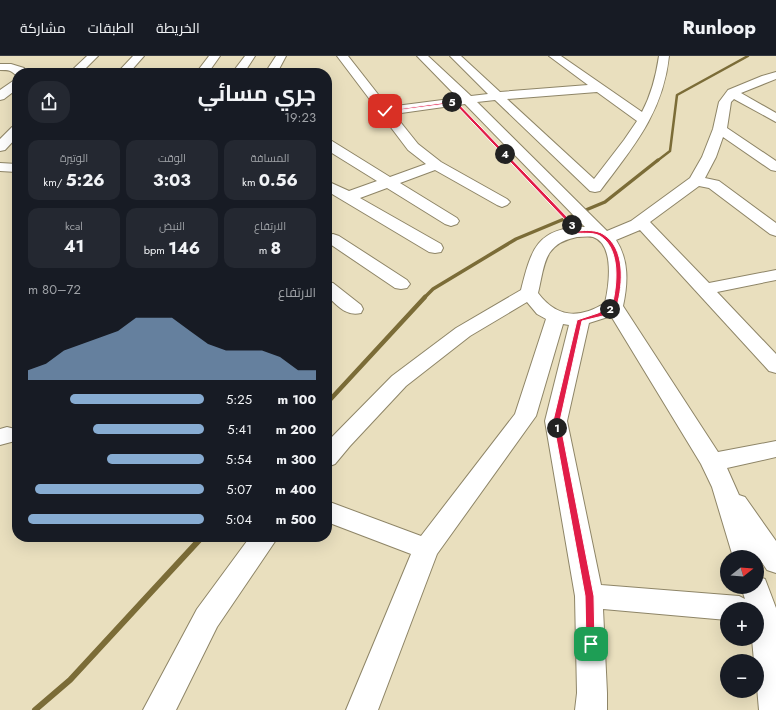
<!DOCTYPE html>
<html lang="ar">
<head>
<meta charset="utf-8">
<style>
  :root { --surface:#171b24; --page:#242831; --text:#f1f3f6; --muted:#9ea1a6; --line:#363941; --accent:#87acd2 }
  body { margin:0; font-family:Jost,Cairo,sans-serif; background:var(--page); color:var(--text); direction:rtl; height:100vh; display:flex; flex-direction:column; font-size:15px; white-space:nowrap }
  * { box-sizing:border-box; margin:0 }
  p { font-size:13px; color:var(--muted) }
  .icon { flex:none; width:22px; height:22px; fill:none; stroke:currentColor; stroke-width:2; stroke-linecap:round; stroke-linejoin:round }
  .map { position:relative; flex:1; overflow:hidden; direction:ltr }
  .details { position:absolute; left:12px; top:12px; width:320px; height:474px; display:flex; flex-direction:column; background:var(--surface); border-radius:16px; box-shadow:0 4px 16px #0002; direction:rtl }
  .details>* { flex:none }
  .needle { width:26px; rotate:73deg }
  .buttons { position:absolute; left:720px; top:494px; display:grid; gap:8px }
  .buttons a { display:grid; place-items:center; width:44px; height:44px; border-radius:50%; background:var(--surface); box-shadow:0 4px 16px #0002; font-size:20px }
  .pin { position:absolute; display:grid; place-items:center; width:34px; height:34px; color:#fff; margin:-17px; border-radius:8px; box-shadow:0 2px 6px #0006 }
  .km { position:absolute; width:20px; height:20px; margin:-10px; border-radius:50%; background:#222; color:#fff; font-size:11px; line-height:20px; text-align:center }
  .round { display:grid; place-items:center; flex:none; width:42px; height:42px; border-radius:16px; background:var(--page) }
  .summary { display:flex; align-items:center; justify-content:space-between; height:68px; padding:0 16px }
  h1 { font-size:22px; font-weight:700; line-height:30px }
  .metrics { display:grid; grid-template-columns:repeat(3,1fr); gap:6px; height:68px; padding:4px 16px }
  .metrics div { display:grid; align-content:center; border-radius:10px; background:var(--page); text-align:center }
  .metrics b { font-size:17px; font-weight:700 }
  .metrics small { font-size:11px; font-weight:400 }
  .metrics p { font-size:11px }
  .chart { height:112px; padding:8px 16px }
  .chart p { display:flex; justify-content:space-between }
  .chart svg { width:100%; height:72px; margin-top:4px; fill:var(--accent); opacity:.7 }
  ul { padding:0 16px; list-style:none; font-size:13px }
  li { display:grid; grid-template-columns:64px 48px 1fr; align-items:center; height:30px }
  li i { height:10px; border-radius:5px; background:var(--accent) }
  header { display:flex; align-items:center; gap:24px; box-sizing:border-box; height:56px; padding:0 20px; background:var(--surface); border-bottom:1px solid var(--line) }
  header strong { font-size:19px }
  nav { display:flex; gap:22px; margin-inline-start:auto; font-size:14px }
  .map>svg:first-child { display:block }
</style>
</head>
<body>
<header>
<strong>Runloop</strong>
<nav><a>الخريطة</a><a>الطبقات</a><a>مشاركة</a></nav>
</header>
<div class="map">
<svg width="776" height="654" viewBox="0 0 776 654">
  <rect width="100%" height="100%" fill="#e9dfbe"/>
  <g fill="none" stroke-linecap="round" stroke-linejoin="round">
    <path stroke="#7b6c37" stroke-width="2.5" d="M657,105l13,-10 7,-56 71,-39"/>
    <path stroke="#7b6c37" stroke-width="3.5" d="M424,242l9,-9 83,-50 89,-37 53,-42"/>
    <path stroke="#7b6c37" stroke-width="4.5" d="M327,347l98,-106"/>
    <path stroke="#7b6c37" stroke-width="6" d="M35,654l35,-30 132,-143"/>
    <g stroke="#8e8567" stroke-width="2">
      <path id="minor" d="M87,0h11l-17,17h-12z
        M133,0h11l-15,17h-12z
        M209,0h11l-12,17h-12z
        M245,0h10l-11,17h-12z
        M276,0h10l-9,17h-12z
        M337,0h11l40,51 70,-9 -41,-42h11l43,40 17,-2 -38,-38h11l39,36 88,-7 -39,-29h12l81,56c9,-17 14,-36 17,-56h10c-6,57 -36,91 -69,135l-5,1 -5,-1 -95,-91 -18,2 130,129 24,-10 59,-43 12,-21 11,-28 6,-27 9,-12 34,-14 14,-4v7l-35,14 35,20v9l-42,-23 -3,3 -4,26 49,33v10l-5,-1 -48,-33 -7,20 -11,21 14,3 57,42v13l-6,-2 -61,-46 -10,-2 -49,36 59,61 67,-13v10l-59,12 59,62v19l-7,-2 -129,-141 -24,10c13,20 12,43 7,66l95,146 58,-11v16l-49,11 12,27 6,2 31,44v32l-9,-3 -8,-12 -2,4v-5h-24l-21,-70 -11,-23 -90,-148 -22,7 -22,98 34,164 138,11 6,3 -4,-12h16v-11l8,3 11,29v102h-17l-2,-23v-26h-3l-2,-22h5v-30h-30v11l-124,-11 4,84v17h-32l2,-17 -2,-97 -30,-175 24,-96 -6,-1 -27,92 -99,138 -59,156h-32l65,-156 -84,-32v-21l94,35 94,-122 31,-95 -9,-5 -10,-12 -57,34 -64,50 -56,60 -15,18 -8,3v-25l65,-66 64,-48 65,-38c10,-40 16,-63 64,-63l-120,-123 -71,10 24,30 23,18 66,37 3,3 -3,3 -5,2 -5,-2 -62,-35 -35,13 57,35 2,3 -2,3 -6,2 -6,-2 -58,-36 -27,10 81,46 2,4 -2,4 -6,1 -6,-1 -102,-61v-10l22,10 28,-10 -50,-31v-10l5,1 58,36 36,-13 -18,-14zM597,36l40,29 -13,19 -30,39 -87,-80zM577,181c5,0 11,-1 16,0 22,7 16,49 12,66 -26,16 -48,15 -67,-10 7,-29 5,-49 39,-56z
        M0,8h11l13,4 2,5h-9v3c-7,-6 -7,-6 -17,-6z
        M17,24v9l-13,10 -4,1v-10l13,-9z
        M17,70v11l-12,13 -5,1v-12l12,-12z
        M0,107l17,1v8l-17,-1z
        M333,178l6,2 68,44 3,4 -3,4 -6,1 -6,-1 -68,-46v-6z
        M327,226l6,1 28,22 2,4 -2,4c-15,4 -24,-8 -34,-17z
        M7,371l8,2 2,8 -2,4 -15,4v-16z
        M250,481h28l-61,90 -41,83h-33l54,-101z"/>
    </g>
    <use href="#minor" fill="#fff" fill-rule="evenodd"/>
  </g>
  <path fill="#e11d48" stroke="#fff" d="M456,45l116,121 6,9c8,-1 19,-1 25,3 23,14 20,50 14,72l-14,10 -21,5 -22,100 34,175 1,48 -1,3 -3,1 -4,-1 -1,-3 -1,-48 -32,-175 24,-101 21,-7 14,-7c5,-21 9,-57 -12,-70 -7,-4 -17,-2 -25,-3l-6,-9 -115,-121 -69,9 -2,-1z"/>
</svg>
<div class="buttons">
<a><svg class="needle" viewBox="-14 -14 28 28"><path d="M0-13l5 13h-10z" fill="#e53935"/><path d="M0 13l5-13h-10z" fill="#9ea1a6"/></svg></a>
<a>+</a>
<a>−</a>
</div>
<div class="pin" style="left:591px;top:588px;background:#1e9e55"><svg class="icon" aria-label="arrive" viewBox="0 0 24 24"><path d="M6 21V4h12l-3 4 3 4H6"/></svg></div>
<div class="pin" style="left:385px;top:55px;background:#d93025"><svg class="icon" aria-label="check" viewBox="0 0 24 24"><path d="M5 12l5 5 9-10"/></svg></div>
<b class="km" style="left:557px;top:372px">1</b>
<b class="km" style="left:610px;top:253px">2</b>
<b class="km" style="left:572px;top:169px">3</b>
<b class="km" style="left:505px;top:98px">4</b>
<b class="km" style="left:452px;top:46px">5</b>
<section class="details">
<div class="summary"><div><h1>جري مسائي</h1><p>19:23</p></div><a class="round"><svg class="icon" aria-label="share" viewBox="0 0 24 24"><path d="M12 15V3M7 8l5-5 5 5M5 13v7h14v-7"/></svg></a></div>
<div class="metrics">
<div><p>المسافة</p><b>0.56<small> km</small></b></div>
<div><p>الوقت</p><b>3:03</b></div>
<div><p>الوتيرة</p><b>5:26<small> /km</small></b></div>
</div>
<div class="metrics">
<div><p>الارتفاع</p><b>8<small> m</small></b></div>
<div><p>النبض</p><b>146<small> bpm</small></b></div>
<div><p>kcal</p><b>41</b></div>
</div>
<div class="chart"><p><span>الارتفاع</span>72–80 m</p>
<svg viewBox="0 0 160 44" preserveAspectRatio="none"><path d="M0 44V38L10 34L20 26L30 22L40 18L50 14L60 6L70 6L80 6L90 14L100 22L110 26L120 26L130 26L140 30L150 38L160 38V44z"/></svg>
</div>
<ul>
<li><b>100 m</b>5:25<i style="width:76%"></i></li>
<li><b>200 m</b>5:41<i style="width:63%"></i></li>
<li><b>300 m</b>5:54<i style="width:55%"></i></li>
<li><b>400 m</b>5:07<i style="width:96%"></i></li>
<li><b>500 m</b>5:04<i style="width:100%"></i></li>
</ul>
</section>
</div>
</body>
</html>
